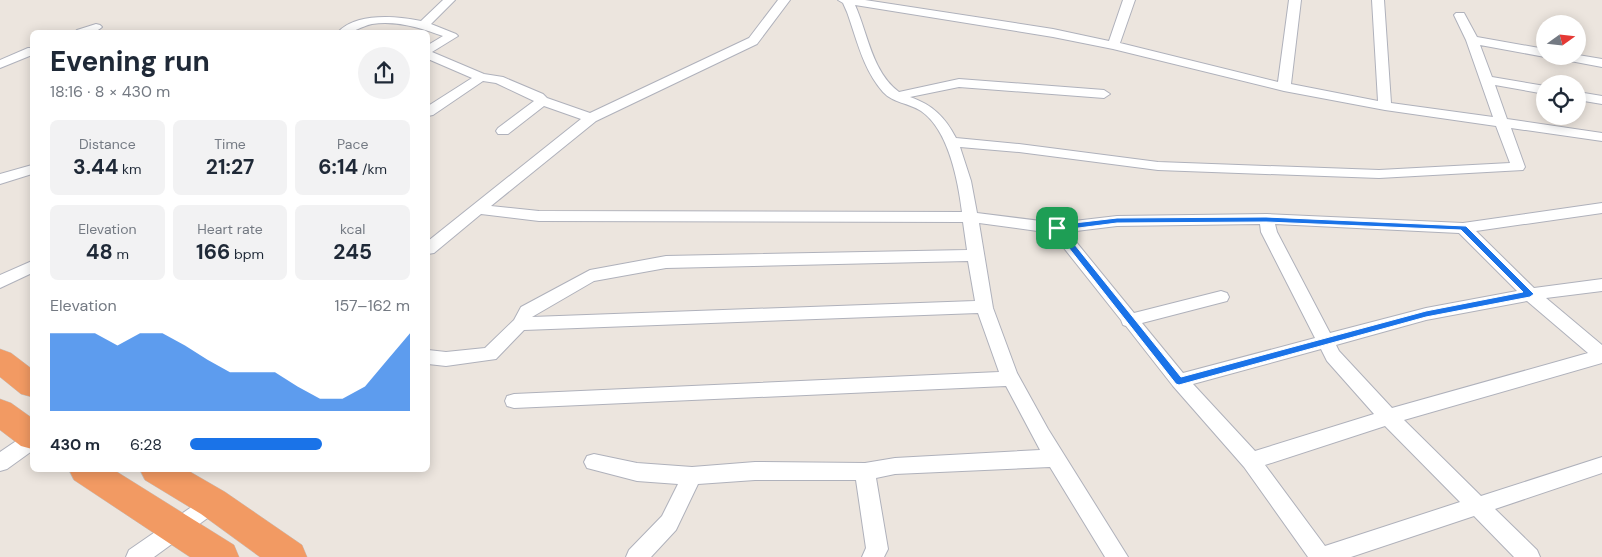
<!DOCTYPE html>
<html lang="en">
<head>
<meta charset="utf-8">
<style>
  :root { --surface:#fff; --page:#f2f2f3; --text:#1f2937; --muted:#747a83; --accent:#1a73e8 }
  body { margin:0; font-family:"DM Sans",sans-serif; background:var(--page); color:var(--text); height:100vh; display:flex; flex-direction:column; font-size:19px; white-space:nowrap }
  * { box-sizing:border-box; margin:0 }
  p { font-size:16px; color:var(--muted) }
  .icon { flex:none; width:28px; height:28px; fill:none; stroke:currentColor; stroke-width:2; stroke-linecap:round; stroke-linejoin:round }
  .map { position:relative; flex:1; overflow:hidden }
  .sheet { position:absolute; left:30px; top:30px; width:400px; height:442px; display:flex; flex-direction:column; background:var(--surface); border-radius:8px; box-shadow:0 2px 12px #0003 }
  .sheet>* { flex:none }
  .needle { width:32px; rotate:75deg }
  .fabs { position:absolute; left:1536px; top:15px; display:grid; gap:10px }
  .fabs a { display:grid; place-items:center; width:50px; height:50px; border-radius:50%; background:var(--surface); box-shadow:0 2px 12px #0003; font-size:25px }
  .pin { position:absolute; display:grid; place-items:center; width:42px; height:42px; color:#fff; margin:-21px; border-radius:10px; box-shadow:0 2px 8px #0006 }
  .round { display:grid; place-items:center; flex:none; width:52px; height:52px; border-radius:26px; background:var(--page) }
  .headline { display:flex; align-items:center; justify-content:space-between; height:85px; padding:0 20px }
  h1 { font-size:28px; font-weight:700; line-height:38px }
  .metrics { display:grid; grid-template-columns:repeat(3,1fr); gap:8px; height:85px; padding:5px 20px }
  .metrics div { display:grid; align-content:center; border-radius:8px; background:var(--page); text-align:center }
  .metrics b { font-size:21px; font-weight:700 }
  .metrics small { font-size:14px; font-weight:400 }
  .metrics p { font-size:14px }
  .chart { height:140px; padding:10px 20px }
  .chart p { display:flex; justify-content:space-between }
  .chart svg { width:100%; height:90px; margin-top:5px; fill:var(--accent); opacity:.7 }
  ul { padding:0 20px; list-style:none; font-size:16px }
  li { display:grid; grid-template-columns:80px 60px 1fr; align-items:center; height:38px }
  li i { height:12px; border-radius:6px; background:var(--accent) }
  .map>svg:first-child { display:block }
</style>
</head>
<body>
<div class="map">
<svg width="1602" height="557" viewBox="0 0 1602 557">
  <rect width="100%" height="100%" fill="#ece5de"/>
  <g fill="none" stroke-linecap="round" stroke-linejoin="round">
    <g stroke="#afb1bb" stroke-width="2">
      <path id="street" d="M443,0h12l-24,24 25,10 2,2 -26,16 52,22 19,3 40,17 4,4 43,15 159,-75 29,-38h12l-33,44 -161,77 -105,85 48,5 423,1c-4,-31 -13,-82 -41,-101 -12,-8 -28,-8 -38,-19 -20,-23 -26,-52 -36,-80l-4,-9 -5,-3h27l188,29 56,12 14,-41h12l-15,43 158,39 11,-82h12l-10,84 87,17 -6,-101h12l7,103 102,14 -27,-77 -12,-25 2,-2h8l13,24 68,12 2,7 -2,1 -65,-12 12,32 53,9v8l-50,-9 12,34 95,14v8l-91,-13 14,39 -2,3 -144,8 -221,-8 -139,-18 -59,-5 11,34 6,32 80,10 60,-7 150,-2 196,9 139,-20v10l-126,18 58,57 68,-9v12l-56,7 56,47v18l-198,57 77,76 121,-39v16l-107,36 42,41 3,7h-26l-40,-41 -123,41h-43l-64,-90 -71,-81 -47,-60 -3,-1 -2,-5 -69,-87 -73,-10 14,85 24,65 31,56 80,128h-23l-55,-90 -155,7 -19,4 12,71 -4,8h-22l4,-9 -10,-68h-101l-57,4 -22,46 -25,27h-25l3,-7 33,-34 16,-32 -41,-3 -50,-13 -3,-6 3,-6 7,-2 43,9 55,4 63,-5 110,1 30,-5 145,-8 -34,-64 -492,22 -7,-2 -2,-5 2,-5 7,-2 485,-22 -21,-59 -454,17 -28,29 -50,7 -18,-2v-14l18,2 39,-4 29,-28 7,-13 69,-37 76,-14 301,-6 -4,-28 -424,-1 -58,-7 -47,39 -6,1v-13l153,-122 -37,-13 -36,28h-10l-2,-3 2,-3 36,-27 -38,-18 -13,-2 -50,34 -5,1v-10l44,-28 -44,-19v-14l15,-9c-22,-8 -47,-16 -71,-12 -13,3 -19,10 -34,8 19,-20 59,-16 83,-11zM855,5l198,32 60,12 171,42 101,19 111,16 14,37 -131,7 -221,-8 -139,-18 -63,-6c-11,-21 -23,-33 -46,-41l49,-10 145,11 6,-4 -6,-4 -145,-11 -60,13c-27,-20 -31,-58 -44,-87zM1260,224l1,8 54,106 -132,35 -41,-50 85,-22 2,-4 -2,-4 -6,-2 -87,22 -66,-81 49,-6zM1275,224l184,9 58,58 -91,17 -96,25 -53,-101zM968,261l7,40 -443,16 62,-36 72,-13zM1527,301l61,52 -196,55 -53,-57 -3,-6 90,-25zM1321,349l6,12 47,53 -119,37 -62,-67zM1385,426l75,76 -135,44 -60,-81z
        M96,24l4,1 2,2c-7,7 -18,6 -27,5l2,-2z
        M28,48h4v7l-32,13v-8z
        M1578,55l24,4v8l-37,-7 -6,-4h19z
        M1578,92l24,4v8l-24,-4z
        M32,165v9l-32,10v-10z
        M32,261v12l-32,15v-13z
        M32,433v18l-25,18 -7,2v-19l25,-17z
        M213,494l7,3 3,6 -3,6 -66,48h-28l3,-7 77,-53z"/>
    </g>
    <g stroke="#c4c4c4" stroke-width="1">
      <path id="highway" d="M0,349l11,4 21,16v28l-11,-3 -21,-17z
        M0,399l11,4 21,15v31l-11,-3 -21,-16z
        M69,470h45l120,75 5,12h-49l-116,-77z
        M140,470h47l38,22 77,53 5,12h-47l-59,-43 -56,-34z"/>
    </g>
    <use href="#street" fill="#fff" fill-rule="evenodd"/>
    <use href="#highway" fill="#f29a63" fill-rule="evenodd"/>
  </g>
  <path fill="#1a73e8" stroke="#fff" fill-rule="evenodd" d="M1266,217l200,9 68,68 -4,3 -104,20 -247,68 -3,-1 -123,-156 4,-3 60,-7zM1266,222l195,8 62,62 -97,19 -245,66 -118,-147 54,-7z"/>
</svg>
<div class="fabs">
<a><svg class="needle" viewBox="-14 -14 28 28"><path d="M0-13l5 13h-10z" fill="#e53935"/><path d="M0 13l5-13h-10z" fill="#747a83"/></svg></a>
<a><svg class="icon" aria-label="locate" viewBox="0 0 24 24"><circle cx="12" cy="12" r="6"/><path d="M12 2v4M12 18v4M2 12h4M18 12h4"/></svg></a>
</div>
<div class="pin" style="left:1057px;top:228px;background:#1e9e55"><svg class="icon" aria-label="arrive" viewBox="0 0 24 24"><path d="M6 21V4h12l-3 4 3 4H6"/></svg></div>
<section class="sheet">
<div class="headline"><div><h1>Evening run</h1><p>18:16 · 8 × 430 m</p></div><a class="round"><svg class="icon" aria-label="share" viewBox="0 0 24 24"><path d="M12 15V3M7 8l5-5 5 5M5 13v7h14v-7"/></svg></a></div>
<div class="metrics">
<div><p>Distance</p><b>3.44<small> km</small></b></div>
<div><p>Time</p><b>21:27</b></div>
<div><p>Pace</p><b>6:14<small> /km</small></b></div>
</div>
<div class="metrics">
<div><p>Elevation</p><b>48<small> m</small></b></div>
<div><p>Heart rate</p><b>166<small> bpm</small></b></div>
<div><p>kcal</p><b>245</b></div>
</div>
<div class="chart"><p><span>Elevation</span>157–162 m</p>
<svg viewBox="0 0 160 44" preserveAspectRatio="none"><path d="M0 44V6L10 6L20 6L30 12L40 6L50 6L60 12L70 19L80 25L90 25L100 25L110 32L120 38L130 38L140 32L150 19L160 6V44z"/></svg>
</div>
<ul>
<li><b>430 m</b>6:28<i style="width:60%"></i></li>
</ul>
</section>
</div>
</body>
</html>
